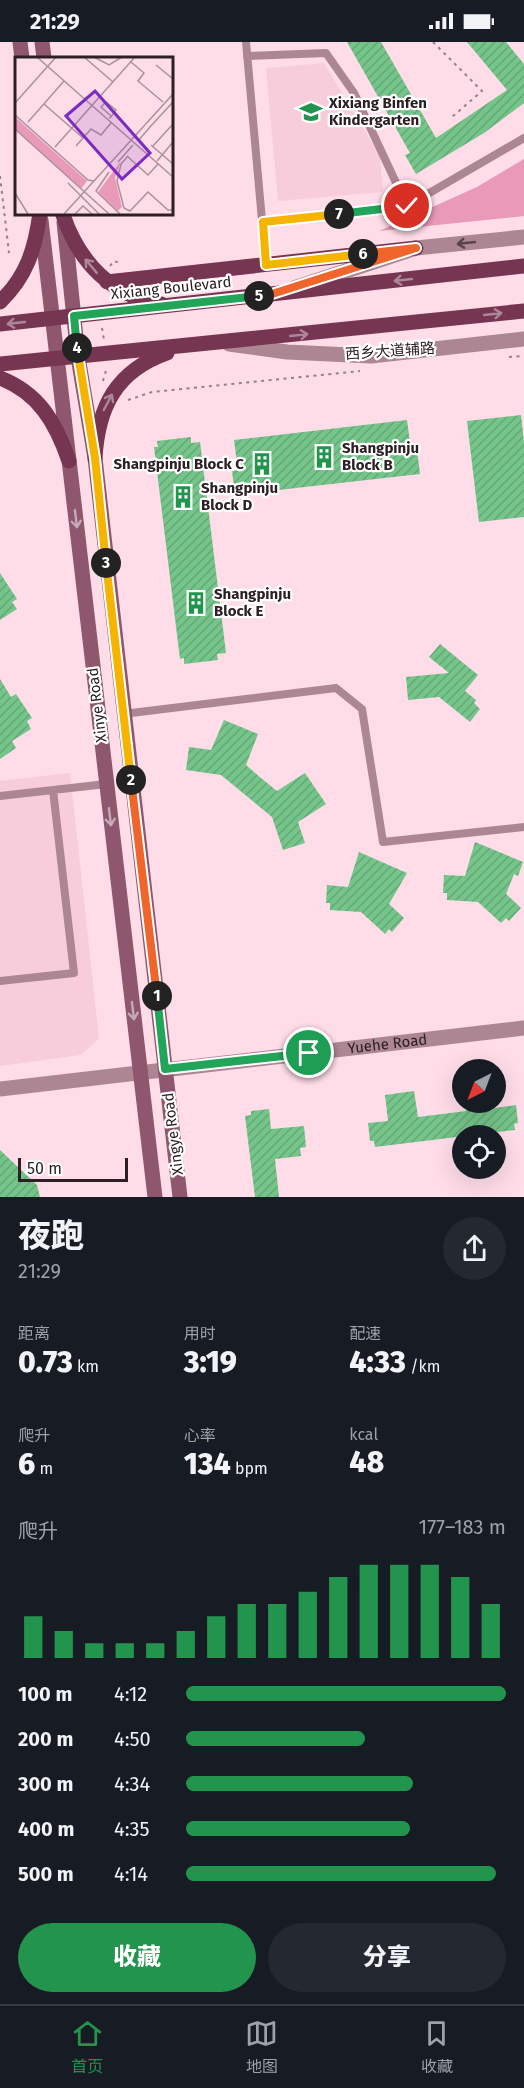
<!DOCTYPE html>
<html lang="zh">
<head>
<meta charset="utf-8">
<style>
  :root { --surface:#171b24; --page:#242831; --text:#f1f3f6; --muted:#9ea1a6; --line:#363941; --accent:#23944e }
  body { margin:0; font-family:"Fira Sans","Noto Sans SC",sans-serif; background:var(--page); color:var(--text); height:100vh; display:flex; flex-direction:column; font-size:22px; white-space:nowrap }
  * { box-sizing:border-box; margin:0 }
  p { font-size:20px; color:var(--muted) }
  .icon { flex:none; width:33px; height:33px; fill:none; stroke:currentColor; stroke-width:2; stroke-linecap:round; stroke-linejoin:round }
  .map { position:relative; height:1155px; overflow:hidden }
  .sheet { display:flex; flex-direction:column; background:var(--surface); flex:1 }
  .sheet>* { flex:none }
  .needle { width:39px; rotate:222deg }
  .buttons { position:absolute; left:452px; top:1017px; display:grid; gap:12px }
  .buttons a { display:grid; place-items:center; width:54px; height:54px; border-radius:50%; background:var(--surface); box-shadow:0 6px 24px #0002; font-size:30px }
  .scale { position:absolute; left:18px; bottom:15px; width:110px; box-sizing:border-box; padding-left:6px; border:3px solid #2c2024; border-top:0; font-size:16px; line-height:21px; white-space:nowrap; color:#2c2024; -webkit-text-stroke:4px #fff; paint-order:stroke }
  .pin { position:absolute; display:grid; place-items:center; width:51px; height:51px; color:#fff; margin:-26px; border:3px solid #fff; border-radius:50%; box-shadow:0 2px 6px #0007 }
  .km { position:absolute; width:30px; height:30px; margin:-15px; border-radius:50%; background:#222; color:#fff; font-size:16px; line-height:30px; text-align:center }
  .round { display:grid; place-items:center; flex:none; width:63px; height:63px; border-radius:32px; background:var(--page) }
  .summary { display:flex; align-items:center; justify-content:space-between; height:102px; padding:0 18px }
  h1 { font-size:33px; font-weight:800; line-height:45px }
  .figures { display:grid; grid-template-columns:repeat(3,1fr); gap:9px; height:102px; padding:6px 18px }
  .figures div { display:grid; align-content:center }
  .figures b { font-size:30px; font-weight:800 }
  .figures small { font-size:16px; font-weight:400 }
  .figures p { font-size:16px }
  .chart { height:168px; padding:12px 18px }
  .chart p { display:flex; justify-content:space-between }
  .chart svg { width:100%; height:108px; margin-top:6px; stroke:var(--accent); stroke-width:6 }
  .cta { display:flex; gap:12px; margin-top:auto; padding:12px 18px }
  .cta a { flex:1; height:69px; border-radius:36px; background:var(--accent); color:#fff; font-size:24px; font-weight:800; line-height:69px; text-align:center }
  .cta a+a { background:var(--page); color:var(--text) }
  ul { padding:0 18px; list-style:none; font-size:20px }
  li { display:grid; grid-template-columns:96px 72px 1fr; align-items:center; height:45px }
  li i { height:15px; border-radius:8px; background:var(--accent) }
  .status { display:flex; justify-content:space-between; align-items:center; height:42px; padding:0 30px; background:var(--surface); direction:ltr }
  .status svg { height:16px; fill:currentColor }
  .menu { display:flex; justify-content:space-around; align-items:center; height:84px; border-top:2px solid var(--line); background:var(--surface); font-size:16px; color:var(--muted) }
  .menu a { display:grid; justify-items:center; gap:3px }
  .menu .active { color:var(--accent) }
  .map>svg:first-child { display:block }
</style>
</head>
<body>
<div class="status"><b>21:29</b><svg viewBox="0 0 49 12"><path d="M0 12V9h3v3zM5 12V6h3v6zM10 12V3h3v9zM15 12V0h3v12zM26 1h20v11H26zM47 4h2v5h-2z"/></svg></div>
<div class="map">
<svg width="524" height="1155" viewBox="0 0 524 1155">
  <defs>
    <pattern id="building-hatch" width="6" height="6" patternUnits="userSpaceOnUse" patternTransform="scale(1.5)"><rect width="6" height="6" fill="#75c48a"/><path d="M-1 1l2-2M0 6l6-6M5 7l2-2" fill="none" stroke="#65a877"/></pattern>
  </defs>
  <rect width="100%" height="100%" fill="#fedce8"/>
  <path fill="#f7cddc" d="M324,21l56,93 3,36 -105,9 -12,-133z
    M70,731l29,265 -18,17 -81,11v-285z"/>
  <path fill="#ea9ab9" d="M524,117v57l-145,15 98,-44z"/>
  <path fill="url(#building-hatch)" d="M347,0h34l55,96 71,-48 -40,-48h39l18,22v39l-40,30 -68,41 -11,-19 5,-2z
    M521,373l3,27v75l-45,5 -12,-101z
    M407,378l4,30 6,-1 3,25 -185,21 -3,-24 6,-1 -4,-30z
    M191,395v6l9,-1 26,211 -9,1 1,6 -34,4v-6l-4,1 -26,-212h4l-1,-6z
    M0,531l17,26 -5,3 5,7 -17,11z
    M440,602l38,31 -13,16 11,9 -2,3 6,6 -10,13 -31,-25 -31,3 -2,-23 43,-4 -20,-16z
    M0,637l11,18 5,-3 16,24 -5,3 4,8 -19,12 4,7 -16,11z
    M224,678l34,14 -12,31 15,13 16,13 28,-18 21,31 -28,18 7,21 -22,7 -11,-33 -51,-42 -35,-5 3,-23 22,3z
    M475,800l48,20 -5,14 -4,-2 -8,20 15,14 -12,13 -3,-3 -5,5 -23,-21 -31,-2v-7h-4l1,-18 21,1z
    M359,810l48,21 -18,31 15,14 -12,14 -3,-3 -4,5 -24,-22 -31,-2v-7h-4l1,-18 21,2z
    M414,1049l4,26 48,-6 -1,-9h30v6l21,-3 2,18 -4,1 1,6 -140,17 -1,-6h-4l-2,-18 20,-2 -3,-26z
    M269,1067l2,20 33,-3 2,21 -6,1 1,8 -26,3 4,38h-24l-10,-81 6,-1v-4z
    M0,1108l37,35 3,12h-40z"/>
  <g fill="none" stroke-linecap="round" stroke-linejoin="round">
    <path stroke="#967f87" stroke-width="2" stroke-dasharray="3 4.5" stroke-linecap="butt" d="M433,0l49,49 -30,26
      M0,134l9,77
      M110,224l4,-5 8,3
      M102,286l2,12
      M509,315l15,-1
      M103,339l4,-14
      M128,358l24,-8 208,-21"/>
    <path stroke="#ad8694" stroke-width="8" d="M246,0l20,223
      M247,14l79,-3 28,40 53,113
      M263,180l144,-16 117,-68
      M123,672l213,-26 26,21 21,133 141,-15
      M0,754l106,-12
      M0,939l74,-8 -21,-183"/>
    <g stroke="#ad8694" stroke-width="15">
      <path d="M294,246l122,-40 108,-11"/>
      <path d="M229,302l58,8 84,4 153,-17"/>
      <path id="s1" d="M0,1047l524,-61"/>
    </g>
    <path stroke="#8e576d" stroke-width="15" d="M20,0l2,16
      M42,0l2,16
      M41,178l114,977
      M64,180l14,135 17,101 85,739"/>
    <path stroke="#763551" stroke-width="15" d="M63,173c16,47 48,81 98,89
      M107,240l309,-34
      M0,260c27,-26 35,-53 40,-89
      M0,282l524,-58
      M0,322l524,-53
      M0,336c39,15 56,45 69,83
      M95,416c3,-51 21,-87 72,-105"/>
  </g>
  <defs><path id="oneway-shaft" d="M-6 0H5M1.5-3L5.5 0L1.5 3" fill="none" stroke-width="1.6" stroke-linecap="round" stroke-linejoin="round" transform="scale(1.5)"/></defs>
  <use stroke="#59444b" href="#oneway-shaft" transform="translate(466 201) rotate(174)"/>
  <g stroke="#ad8697">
    <use href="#oneway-shaft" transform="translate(91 224) rotate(-130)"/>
    <use href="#oneway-shaft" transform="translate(403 238) rotate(174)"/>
    <use href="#oneway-shaft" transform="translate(493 272) rotate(-6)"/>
    <use href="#oneway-shaft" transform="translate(16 281) rotate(174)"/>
    <use href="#oneway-shaft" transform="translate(299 293) rotate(-6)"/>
    <use href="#oneway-shaft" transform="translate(108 360) rotate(-62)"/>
  </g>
  <g stroke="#c6abb6">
    <use href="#oneway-shaft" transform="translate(76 477) rotate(83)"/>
    <use href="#oneway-shaft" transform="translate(110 775) rotate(83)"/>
    <use href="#oneway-shaft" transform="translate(133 969) rotate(83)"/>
  </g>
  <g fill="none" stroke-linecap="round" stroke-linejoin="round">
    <g stroke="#fff" stroke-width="12">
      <path id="split-1" d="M157,954l8,73 144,-16"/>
    </g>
    <g stroke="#fff" stroke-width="12">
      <path id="split-2" d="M131,738l26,216"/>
    </g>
    <g stroke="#fff" stroke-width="12">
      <path id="split-3" d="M106,521l25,217"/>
    </g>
    <g stroke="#fff" stroke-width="12">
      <path id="split-4" d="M77,306l18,110 11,105"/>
    </g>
    <g stroke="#fff" stroke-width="12">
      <path id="split-5" d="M77,306l-3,-32 185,-20"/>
    </g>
    <g stroke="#fff" stroke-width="12">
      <path id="split-6" d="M259,254l13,-2 144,-46 -53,6"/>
    </g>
    <g stroke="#fff" stroke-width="12">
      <path id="split-7" d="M339,172l-76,8 3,43 97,-11"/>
    </g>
    <g stroke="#fff" stroke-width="12">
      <path id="split-8" d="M339,172l68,-8"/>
    </g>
    <use href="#split-1" stroke="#22a559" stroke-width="8"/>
    <use href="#split-2" stroke="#f0652b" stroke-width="8"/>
    <use href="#split-3" stroke="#f5b400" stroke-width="8"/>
    <use href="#split-4" stroke="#f5b400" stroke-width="8"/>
    <use href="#split-5" stroke="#22a559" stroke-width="8"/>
    <use href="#split-6" stroke="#f0652b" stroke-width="8"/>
    <use href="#split-7" stroke="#f5b400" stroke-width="8"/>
    <use href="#split-8" stroke="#22a559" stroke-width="8"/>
  </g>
  <defs>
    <g id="school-bare" transform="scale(1.8)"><path d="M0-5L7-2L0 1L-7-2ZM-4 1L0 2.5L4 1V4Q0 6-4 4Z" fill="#23944e" stroke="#fff" stroke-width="2.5" paint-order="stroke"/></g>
    <g id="building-bare" transform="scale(1.8)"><path d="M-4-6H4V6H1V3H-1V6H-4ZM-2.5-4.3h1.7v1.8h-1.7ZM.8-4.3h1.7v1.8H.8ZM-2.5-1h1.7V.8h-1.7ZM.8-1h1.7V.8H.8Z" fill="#23944e" stroke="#fff" stroke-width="2.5" paint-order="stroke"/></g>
  </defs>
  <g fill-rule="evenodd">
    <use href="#school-bare" x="311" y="70"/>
    <use href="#building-bare" x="324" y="415"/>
    <use href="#building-bare" x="262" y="422"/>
    <use href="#building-bare" x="183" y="455"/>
    <use href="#building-bare" x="196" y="561"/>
  </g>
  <g text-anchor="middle" stroke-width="4.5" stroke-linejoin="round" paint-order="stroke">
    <g font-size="15" font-weight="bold" fill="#2c2024" stroke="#fff" text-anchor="start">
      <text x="329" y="66">Xixiang Binfen<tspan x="329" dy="17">Kindergarten</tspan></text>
      <text x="342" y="411">Shangpinju<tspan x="342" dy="17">Block B</tspan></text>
      <text x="244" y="427" text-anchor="end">Shangpinju Block C</text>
      <text x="201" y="451">Shangpinju<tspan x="201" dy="17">Block D</tspan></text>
      <text x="214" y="557">Shangpinju<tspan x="214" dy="17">Block E</tspan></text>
    </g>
    <g font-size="15" fill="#2c2024" stroke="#fff">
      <text transform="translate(171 246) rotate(-6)" y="5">Xixiang Boulevard</text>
      <text transform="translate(390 309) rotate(-4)" y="5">西乡大道辅路</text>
      <text transform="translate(97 663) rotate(-97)" y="5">Xinye Road</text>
      <text dy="5" stroke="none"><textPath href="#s1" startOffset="390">Yuehe Road</textPath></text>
      <text transform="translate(173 1092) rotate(-97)" y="5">Xingye Road</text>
    </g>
  </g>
  <g transform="translate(15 15)">
    <rect width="158" height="158" fill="#fedce8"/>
    <path d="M0,60l72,64 -6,8 -66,-60zM106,104l-6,17 7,29 -4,4 -20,-19z" fill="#ea9ab9"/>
    <path fill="none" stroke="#aa919a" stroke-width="1.5" d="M22,0l136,120M69,0l29,25M79,0l15,8 13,-8M116,5l13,11 -6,8 25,21M141,8l17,14M0,46l41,-46M29,47l39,34M0,58l73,65 6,1M94,61l2,-1 5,-7 -10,-8 -5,5 10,9M13,65l36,-41M134,71l24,-26M0,72l94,85M123,84l12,-14M136,88l22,19M61,89l15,-17 10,6 10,-12M40,90l80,-90M137,90l21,-23M112,99l21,19 10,-11M113,99l-7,8 -4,17 7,27 6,3 18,-19 20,18h5M142,104l16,-19M103,105l15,-17M94,115l-13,19 24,23M53,126l31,31M0,136l13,21M49,157l109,-120M60,157l8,-8 9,8"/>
    <path fill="#7b2cbf" fill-opacity="0.15" stroke="#7b2cbf" stroke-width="3" d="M80,34l55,62 -28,26 -56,-63z"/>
    <rect width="158" height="158" fill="none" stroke="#2c2024" stroke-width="3"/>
  </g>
</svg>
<div class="buttons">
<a><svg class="needle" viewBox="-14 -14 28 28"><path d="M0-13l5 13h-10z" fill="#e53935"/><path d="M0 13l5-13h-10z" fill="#9ea1a6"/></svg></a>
<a><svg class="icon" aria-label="locate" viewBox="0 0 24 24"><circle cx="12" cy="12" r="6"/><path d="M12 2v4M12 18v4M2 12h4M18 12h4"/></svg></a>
</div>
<div class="scale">50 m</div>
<div class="pin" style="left:309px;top:1011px;background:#1e9e55"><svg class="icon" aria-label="arrive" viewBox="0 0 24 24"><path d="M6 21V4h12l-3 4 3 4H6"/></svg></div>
<div class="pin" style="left:407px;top:164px;background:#d93025"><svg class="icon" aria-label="check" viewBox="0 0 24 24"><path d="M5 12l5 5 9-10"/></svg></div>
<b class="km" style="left:157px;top:954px">1</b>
<b class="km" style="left:131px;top:738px">2</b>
<b class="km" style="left:106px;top:521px">3</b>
<b class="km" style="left:77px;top:306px">4</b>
<b class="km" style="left:259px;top:254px">5</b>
<b class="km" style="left:363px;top:212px">6</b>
<b class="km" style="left:339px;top:172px">7</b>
</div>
<section class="sheet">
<div class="summary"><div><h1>夜跑</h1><p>21:29</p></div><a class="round"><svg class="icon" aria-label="share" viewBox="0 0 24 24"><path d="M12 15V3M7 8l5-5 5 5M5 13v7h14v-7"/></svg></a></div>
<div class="figures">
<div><p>距离</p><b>0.73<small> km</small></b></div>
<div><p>用时</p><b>3:19</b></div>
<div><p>配速</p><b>4:33<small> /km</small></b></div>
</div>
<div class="figures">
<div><p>爬升</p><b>6<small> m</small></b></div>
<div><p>心率</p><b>134<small> bpm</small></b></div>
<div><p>kcal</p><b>48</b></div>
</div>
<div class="chart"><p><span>爬升</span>177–183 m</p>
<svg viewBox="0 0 160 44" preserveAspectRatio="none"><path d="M5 44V27M15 44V33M25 44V38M35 44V38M45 44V38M55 44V33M65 44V27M75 44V22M85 44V22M95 44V17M105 44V11M115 44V6M125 44V6M135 44V6M145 44V11M155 44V22"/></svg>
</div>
<ul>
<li><b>100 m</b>4:12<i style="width:100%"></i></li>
<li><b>200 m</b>4:50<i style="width:56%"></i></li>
<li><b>300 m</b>4:34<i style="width:71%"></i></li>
<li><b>400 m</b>4:35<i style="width:70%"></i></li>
<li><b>500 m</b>4:14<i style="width:97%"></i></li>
</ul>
<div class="cta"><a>收藏</a><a>分享</a></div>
</section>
<nav class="menu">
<a class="active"><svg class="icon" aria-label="home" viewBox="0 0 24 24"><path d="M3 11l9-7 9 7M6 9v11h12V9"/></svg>首页</a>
<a><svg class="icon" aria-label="map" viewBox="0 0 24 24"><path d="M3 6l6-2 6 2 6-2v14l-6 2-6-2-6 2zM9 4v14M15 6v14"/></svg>地图</a>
<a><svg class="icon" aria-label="saved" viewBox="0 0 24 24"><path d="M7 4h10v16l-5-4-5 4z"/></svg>收藏</a>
</nav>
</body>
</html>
